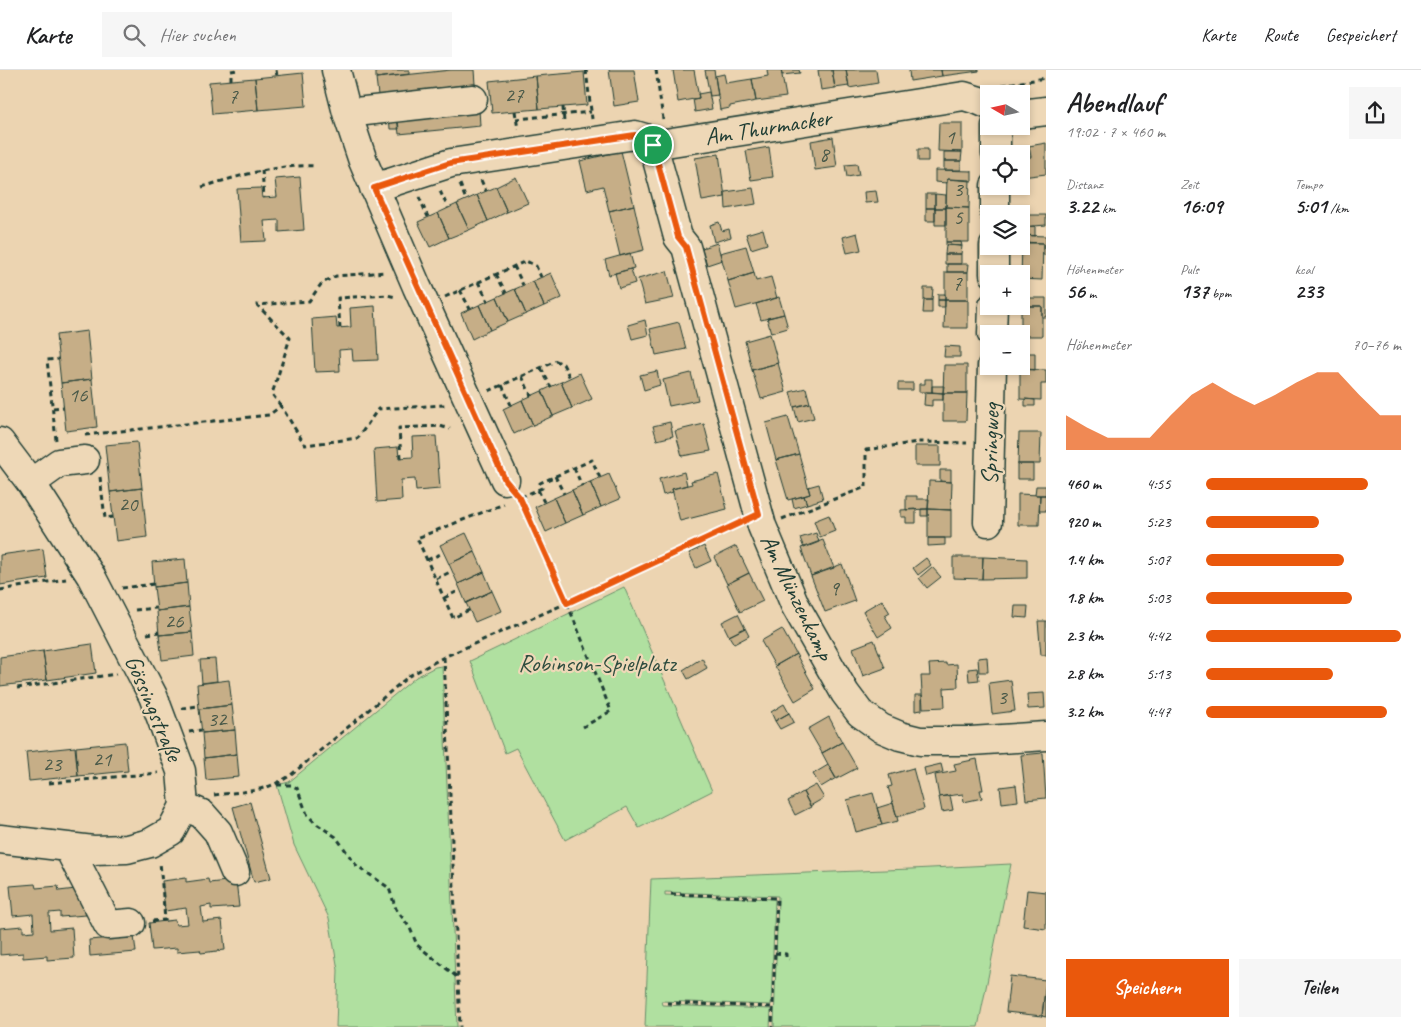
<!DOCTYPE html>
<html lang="de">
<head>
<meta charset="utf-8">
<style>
  :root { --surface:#fff; --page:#f6f6f6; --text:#202124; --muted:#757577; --line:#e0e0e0; --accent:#ea580c }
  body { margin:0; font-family:Caveat,sans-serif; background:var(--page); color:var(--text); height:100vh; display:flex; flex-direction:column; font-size:19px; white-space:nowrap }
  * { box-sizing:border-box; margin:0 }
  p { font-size:16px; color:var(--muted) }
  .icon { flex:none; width:28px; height:28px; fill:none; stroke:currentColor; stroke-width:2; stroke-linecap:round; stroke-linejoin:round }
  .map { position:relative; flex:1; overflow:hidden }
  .panel { display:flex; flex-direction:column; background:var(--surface); width:375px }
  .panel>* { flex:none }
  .needle { width:32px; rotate:279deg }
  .fabs { position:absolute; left:980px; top:15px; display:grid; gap:10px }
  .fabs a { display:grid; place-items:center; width:50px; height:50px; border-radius:0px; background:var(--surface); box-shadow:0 2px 8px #0003; font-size:25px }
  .pin { position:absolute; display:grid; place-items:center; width:42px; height:42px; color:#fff; margin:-21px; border:2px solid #fff; border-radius:50%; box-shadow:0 1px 5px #0007 }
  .round { display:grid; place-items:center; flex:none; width:52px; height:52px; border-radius:0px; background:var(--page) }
  .head { display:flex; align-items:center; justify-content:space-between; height:85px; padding:0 20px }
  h1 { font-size:28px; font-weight:600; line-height:38px }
  .stats { display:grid; grid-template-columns:repeat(3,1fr); gap:8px; height:85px; padding:5px 20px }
  .stats div { display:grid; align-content:center }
  .stats b { font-size:21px; font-weight:600 }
  .stats small { font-size:14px; font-weight:400 }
  .stats p { font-size:14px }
  .chart { height:140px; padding:10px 20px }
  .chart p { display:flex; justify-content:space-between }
  .chart svg { width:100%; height:90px; margin-top:5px; fill:var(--accent); opacity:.7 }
  .primary-button { display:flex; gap:10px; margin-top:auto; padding:10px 20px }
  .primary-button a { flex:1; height:58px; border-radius:0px; background:var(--accent); color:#fff; font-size:20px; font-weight:600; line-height:58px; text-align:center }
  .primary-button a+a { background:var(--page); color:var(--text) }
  ul { padding:0 20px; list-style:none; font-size:16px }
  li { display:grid; grid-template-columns:80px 60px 1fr; align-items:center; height:38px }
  li i { height:12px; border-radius:6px; background:var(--accent) }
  header { display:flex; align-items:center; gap:30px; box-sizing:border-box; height:70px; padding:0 25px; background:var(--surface); border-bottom:1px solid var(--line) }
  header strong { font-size:24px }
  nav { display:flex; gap:28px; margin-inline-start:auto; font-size:18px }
  .search { width:350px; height:45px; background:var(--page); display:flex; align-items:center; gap:12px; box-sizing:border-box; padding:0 18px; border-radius:0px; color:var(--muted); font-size:19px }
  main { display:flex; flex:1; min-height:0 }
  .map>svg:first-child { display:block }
</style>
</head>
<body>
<header>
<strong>Karte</strong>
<div class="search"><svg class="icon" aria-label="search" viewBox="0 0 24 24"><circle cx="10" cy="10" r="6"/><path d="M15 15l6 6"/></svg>Hier suchen</div>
<nav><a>Karte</a><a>Route</a><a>Gespeichert</a></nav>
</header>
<main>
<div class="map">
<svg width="1046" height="957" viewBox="0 0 1046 957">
  <rect width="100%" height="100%" fill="#ecd4b1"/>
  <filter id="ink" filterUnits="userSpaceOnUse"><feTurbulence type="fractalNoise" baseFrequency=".02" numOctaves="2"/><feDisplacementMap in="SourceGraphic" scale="10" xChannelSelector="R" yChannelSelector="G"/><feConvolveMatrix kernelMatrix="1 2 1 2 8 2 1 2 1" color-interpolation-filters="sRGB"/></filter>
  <g filter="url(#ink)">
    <path fill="#b0e0a0" stroke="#688e6a" d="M624,517l88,204 -73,37 -12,-21 -62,33 -49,-92 -11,5 -35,-92z
      M442,596l15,361h-121l2,-57 -9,-52 -35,-73 -17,-60 12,-3 127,-105 19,-10z
      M1011,794l-33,163h-204l4,-131 -113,-4v3l110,4 -4,106 -110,-4 1,4 109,4 -1,18h-125l6,-148 260,-10z"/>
    <path fill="#c6ae87" stroke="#1f3d34" d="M376,0h33v4l-33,4z
      M451,0h23l1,14 -97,11 -2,-17z
      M609,0h25l5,32 -25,4z
      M673,0h21l5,28 -21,4z
      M705,0h9l4,25 -8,1z
      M767,0h14l5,27 -30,4 -4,-22 16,-3z
      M781,0h18l1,3 -18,2z
      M818,0h14l3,18 -14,2z
      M832,0h14l3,16 -14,2z
      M846,0h30l2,13 -29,5z
      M909,0h32l1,6 -32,5z
      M941,0h38v1l-37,5z
      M584,2l3,33 -48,4 -3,-33z
      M303,3l3,33 -48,4 -3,-32z
      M724,4l2,9 26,-4 4,22 -26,5v2l-10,2 -5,-34z
      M536,6l3,33 -47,4 -3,-32z
      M255,8l3,32 -46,4 -3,-32z
      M709,22l3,17 -17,3 -2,-13 6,-1 -1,-4z
      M479,39l1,17 -81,8 -2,-17z
      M397,43l2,16h-9l-1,-15z
      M939,53h23v29l-24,-1z
      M833,67l4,30 -22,3 -4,-29z
      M1046,73v31l-24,3 -1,-19 10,-1 -2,-11z
      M769,77l4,30 -22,3 -5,-29z
      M918,79h10v12h-10z
      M621,81l13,54 -25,6 -6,-25 -16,4 -7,-29z
      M944,82h18l-1,9h-17z
      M719,84l6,43 -23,4 -7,-43z
      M944,91h17v9h-17z
      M857,94l2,11 -12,2 -2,-12z
      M935,100l37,1v10l-25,-2v4l-12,-1z
      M300,107l4,53 -25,2v-12l-15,1 2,20 -25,1 -4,-53 24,-1 1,10 15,-1 -2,-18z
      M516,107l12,26 -21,9 -11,-25z
      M947,109l23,1 -1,28 -23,-1z
      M496,117l11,25 -19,9 -11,-26z
      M753,118l3,16 -30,5 -1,-17z
      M876,121l2,11 -13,1 -1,-11z
      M926,124h9v14h-9z
      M935,124l11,1v13h-11z
      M477,125l11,26 -19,9 -12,-26z
      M457,134l12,26 -20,8 -11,-25z
      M634,135l10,45 -24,6 -11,-45z
      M946,137l23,1v34h-23z
      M926,138h9v13h-9z
      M935,138h11v17h-11z
      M438,143l11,25 -19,9 -12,-25z
      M1022,145h24v10l-24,2z
      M719,152l3,9 7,-2 2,8 -17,5 -4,-17z
      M1035,156v10l-14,-1v-8z
      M763,159l4,15 -16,5 -5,-15z
      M857,163l4,17 -14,3 -4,-16z
      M1021,165l25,1v19h-3v-12h-22z
      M946,172h15l1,4 -16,-1z
      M1022,172l21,1 -1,37 -21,-1z
      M717,173l5,17 -15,5 -5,-17z
      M946,175l16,1 -1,8h-16z
      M746,176l8,27 -26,8 -8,-28z
      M630,183l4,15 -25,7 -4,-15z
      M945,184h16v10h-16z
      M947,194h22l-1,8h-21z
      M631,199l4,14 -16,5 -4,-15z
      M667,201l7,27 -29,6 -7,-25z
      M945,202h23v28h-23z
      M551,203l11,25 -18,8 -11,-25z
      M754,203l2,8 15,-4 6,21 -41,11 -8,-28z
      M533,211l11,25 -18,8 -11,-25z
      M924,218h9l-1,12h-8z
      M515,219l11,25 -18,8 -11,-25z
      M938,224h7v6h-7z
      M497,227l11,25 -18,8 -11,-25z
      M779,227l5,17 -23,6 -5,-16z
      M1021,228h25v19h-4v-11h-21z
      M924,230h8v13h-9z
      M938,230h7v7h-7z
      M945,230h23v28h-24z
      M479,235l11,25 -18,9 -11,-26z
      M375,236l3,54 -25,1 -1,-12 -13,1 1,21 -25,1 -3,-53 24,-2 1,11 14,-1 -1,-19z
      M1021,236h21v30h-21z
      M784,244l4,14 -17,5 -4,-15z
      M645,250l3,15 -16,4 -4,-14z
      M679,252l7,27 -30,6 -6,-26z
      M87,261l5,48 -31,4 -5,-48z
      M770,264l8,29 -26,7 -7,-29z
      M945,276l15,1v10h-16z
      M1021,283h14v17l-16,-1v-3h2z
      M778,293l8,29 -25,7 -9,-29z
      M944,295h23v28h-24z
      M1020,299l26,1v14h-5v16l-21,-1z
      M657,301l3,14 -16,5 -4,-15z
      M580,303l12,26 -20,9 -11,-26z
      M691,303l7,27 -29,6 -6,-26z
      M92,309l5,48 -31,4 -5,-48z
      M925,309h7v13h-13v-8h6z
      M561,312l11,26 -19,8 -11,-25z
      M898,313h15v7h-15z
      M932,316h12l-1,7 -11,-1z
      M806,318l4,15 -16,4 -4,-15z
      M542,321l11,25 -20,9 -11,-25z
      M925,322l18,1v7h-11v6l-8,-1z
      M943,323h24l-1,28h-23z
      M1025,329l10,1v6h-10z
      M522,330l11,25 -19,9 -11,-25z
      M810,333l4,15 -16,4 -4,-15z
      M788,347l11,37 -23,6 -10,-37z
      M670,352l3,14 -16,4 -4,-14z
      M704,354l7,27 -29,5 -7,-25z
      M1019,363h22l-1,31h-22z
      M436,366l4,53 -24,2 -1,-12 -14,1 1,20 -25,2 -3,-53 24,-2 1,11 14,-1 -1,-20z
      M137,372l5,46 -32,4 -5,-47z
      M915,376h25v20h-25z
      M799,384l11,40 -22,6 -12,-40z
      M1017,394h16v15h-16z
      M940,400h11v12l-11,-1z
      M684,402l3,13 -15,4 1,3 -10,3 -4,-16z
      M609,404l11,25 -19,8 -11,-25z
      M718,404l9,35 -47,12 -8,-32 20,-5 -1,-3z
      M929,411l23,1 -1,28 -23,-1z
      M590,412l11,25 -18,8 -11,-25z
      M819,414l4,15 -16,5 -3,-8 6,-2 -2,-7z
      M1036,416h10v9h-11z
      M142,418l5,49 -31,4 -6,-49z
      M572,420l11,25 -18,8 -11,-25z
      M1018,424l22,1 -1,30h-21z
      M1040,425h6v16h-7z
      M804,426l3,8 -13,4 -2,-9z
      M906,426h11v3h12l-1,10 -22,1z
      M554,428l11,25 -19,9 -11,-25z
      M916,439v14h-10v-6h-5v-7z
      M921,439h7v7h-7z
      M928,439l23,1v28h-23z
      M829,445l6,16 -15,6 -6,-16z
      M466,463l9,19 -26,12 -9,-19z
      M816,463l3,9 -15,6 -4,-10z
      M928,468h17v7l-17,1z
      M823,470l11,28 -23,8 -10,-28z
      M704,476l7,15 -15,7 -7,-15z
      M736,476l13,27 -22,11 -13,-27z
      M43,479l4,29 -47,7v-30z
      M475,482l9,20 -26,12 -9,-20z
      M953,487h30l-1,22 -29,-1z
      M983,487l44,2v19l-45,1z
      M926,488l5,7 -13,10 -5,-7z
      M185,489l2,24 -33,4 -2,-25z
      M842,494l13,37 -30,11 -14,-36z
      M932,497l9,10 -14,11 -8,-10z
      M484,502l8,19 -26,12 -8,-19z
      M749,503l14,28 -23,11 -13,-28z
      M187,513l2,24 -32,4 -3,-24z
      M492,521l9,20 -26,11 -9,-19z
      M882,530l8,13 -5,3 7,12 -14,9 -15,-26z
      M1015,536h13l-1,12 -13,-1z
      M189,537l3,25 -33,3 -2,-24z
      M738,544l7,14 -16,8 -7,-14z
      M1038,551h8v34h-5z
      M745,558l4,8 -15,8 -5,-8z
      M782,559l14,25 -21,12 -14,-25z
      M192,562l2,24 -32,4 -3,-25z
      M874,570l11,28 -22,8 -10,-28z
      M92,574l4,29 -49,7 -4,-29z
      M43,581l4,29 -47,6v-29z
      M796,584l19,35 -20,12 -20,-35z
      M987,587l1,15h-9l-1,-14z
      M702,588l5,10 -19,11 -5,-9z
      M215,589l2,22 -15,2 -2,-23z
      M946,593v2l11,-1 1,23 -14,1 1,19 -22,1 -2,-32h9l-1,-12z
      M977,598l2,12 -10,1 -1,-12z
      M229,610l3,25 -33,4 -2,-25z
      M1011,610l4,31 -23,3 -3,-31z
      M1044,623l1,15 -17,1 -1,-15z
      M915,625h7v15l-7,1z
      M784,634l5,9 -14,8 -4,-9z
      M232,635l3,25 -33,3 -3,-24z
      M789,643l5,9 -14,7 -5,-8z
      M829,647l13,25 -20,11 -14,-24z
      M235,660l2,24 -33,4 -2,-25z
      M125,672l3,29 -50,5 -2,-29z
      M842,672l15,26 -21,11 -14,-26z
      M75,677l3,29 -49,5 -3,-29z
      M1043,683l3,45 -20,2 -5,-45z
      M237,684l2,23 -33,3 -2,-22z
      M977,689l6,31h-3l2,8 -18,4 -1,-8 -24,3 -4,-22 21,-4 -2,-7z
      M941,694l2,8 -17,4 -2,-8z
      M828,695l8,13 -15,9 -8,-13z
      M913,698l11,41 -27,8 -9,-30 4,-1 -3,-11z
      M816,715l8,13 -14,8 -7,-14z
      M1016,715l2,16 -16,2 -2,-16z
      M803,722l8,15 -16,8 -7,-14z
      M873,723l9,32 -26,7 -9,-32z
      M950,725l3,15 -11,2 -3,-15z
      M250,732l21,76 -17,4 -21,-75z
      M893,733l5,18 -16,4 -5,-17z
      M186,808v4l22,-3 1,4 27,-3 3,27 -28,2v-4l-10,2 2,15 19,-2 3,30 -24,3 -1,-3 -23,2v-4l-25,2 -3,-27 26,-3 1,5 12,-1 -2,-16 -21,3 -3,-30z
      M35,814l1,4 22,-2 1,5 25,-3 2,27 -26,2v-5l-11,1 1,17 22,-2 2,30 -27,2v-4l-24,2v-5l-23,2v-27l23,-2v6l11,-1 -1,-17 -20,2 -3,-30z
      M1027,820l19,2v37l-23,-3z
      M134,866l2,16 -46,4 -1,-16z
      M1010,906l36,4 -4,36 -36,-4z
      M1046,913v34l-4,-1z"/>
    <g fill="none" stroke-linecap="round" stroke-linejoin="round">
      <g stroke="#1f3d34" stroke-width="31">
        <path id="minor" d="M336,0l11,43 16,48 54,126 88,193
          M347,43l126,-14
          M1021,44l25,-3
          M653,75l25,92 8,10 3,11 73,268 33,79 50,88 15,20 21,15 19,8 20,5h51l75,-5
          M653,75l311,-49 16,5 9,4
          M996,84v-28
          M374,118l77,-25 184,-28 10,3 8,7
          M995,144v-28
          M994,204v-28
          M992,264l1,-28
          M0,372l31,41 60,93 49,95 13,25 28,75 3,35 -13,25 -21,12 -23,6 -34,1 -93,-11
          M31,413l28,-20 26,-3
          M988,452l4,-156
          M184,736l18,8 16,18 17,40
          M68,777l40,78 23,-2"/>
      </g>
      <path stroke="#1f3d34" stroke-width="3" stroke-dasharray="5 4" stroke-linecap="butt" d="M276,0l1,6
        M586,0l6,49
        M656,0l7,49
        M231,10v-9l6,-1
        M1002,15l44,-7
        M563,37l1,16
        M515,41l3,18
        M516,49l75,-7
        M262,100l2,28
        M481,110l5,11
        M460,114l6,16
        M202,117c37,-11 75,-23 114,-21
        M440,121l8,17
        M419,127l9,20
        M514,196l9,19
        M496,204l10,19
        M478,212l10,19
        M460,220l10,19
        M445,227l81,-36 10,5 5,11
        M340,258l-2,-30 49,-3 9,2
        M541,298l10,19
        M522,306l9,20
        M502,315l9,20
        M489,321l67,-30 7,3 7,14
        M281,336l-9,-12 18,-56 -33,-33 52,-4 13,-18 14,-7 50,-4
        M53,338l11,-1
        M85,365l184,-20 12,-9 24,39 53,-7 20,-29 67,-4
        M56,370l-9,-80 11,-1
        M401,388l-2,-30 41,-2 10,3
        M574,398l8,18
        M555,406l9,18
        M100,407l5,41 8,-1
        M538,420l6,12
        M519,427l48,106 44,108 -28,16
        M521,427l21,-9 -2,-5 52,-23 8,18
        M782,449l84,-32v-37l52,-8 49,1
        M427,490l16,-7
        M436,509l16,-8
        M122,518l32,-4
        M0,520l66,-11
        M444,528l16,-8
        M135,540l21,-2
        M469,540l-16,8 -36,-80 87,-34
        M147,564l12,-2
        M444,587l16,370
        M17,618l99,-14
        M182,638l17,-2
        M189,662l12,-2
        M49,713l109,-10
        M277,715h14l6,3 10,26 8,9 21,14 20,28 33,23 7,21 14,19 7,17 40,32
        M214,725c31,-4 50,-2 77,-20l118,-99 35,-19 123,-54 172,-80
        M671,824l106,4 -5,129
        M152,851l13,-1 -5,-58
        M775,883l11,1v4l3,1
        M667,933l106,4"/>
      <use href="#minor" stroke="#eed8b7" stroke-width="28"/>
    </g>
  </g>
  <g fill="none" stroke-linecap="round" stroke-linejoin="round" filter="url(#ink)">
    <g stroke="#fff" stroke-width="10">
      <path id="route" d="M635,65l10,3 8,7 25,92 8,10 3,11 70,256 -192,89 -47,-105 -15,-18 -131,-292 76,-25z"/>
    </g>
    <use href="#route" stroke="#ea580c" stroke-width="6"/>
  </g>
  <g text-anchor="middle" stroke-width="4.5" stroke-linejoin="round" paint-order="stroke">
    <g font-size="21" fill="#495949">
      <text x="514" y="32">27</text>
      <text x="233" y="33">7</text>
      <text x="950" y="74">1</text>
      <text x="824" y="91">8</text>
      <text x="958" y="126">3</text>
      <text x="958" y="154">5</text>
      <text x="957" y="220">7</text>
      <text x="78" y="332">16</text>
      <text x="128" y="441">20</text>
      <text x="834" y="525">9</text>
      <text x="174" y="558">26</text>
      <text x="1002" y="634">3</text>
      <text x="217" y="656">32</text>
      <text x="102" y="696">21</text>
      <text x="52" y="701">23</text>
    </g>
    <g font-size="24" fill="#1f3d34" stroke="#eed8b7">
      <text transform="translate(768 57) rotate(-9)" y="8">Am Thurmacker</text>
      <text transform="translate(990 374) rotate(-89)" y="8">Springweg</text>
      <text transform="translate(797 527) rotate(64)" y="8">Am Münzenkamp</text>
      <text transform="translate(154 638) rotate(67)" y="8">Gössingstraße</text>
    </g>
    <g font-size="24" fill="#2e4d3f" stroke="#eed8b7">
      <text x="597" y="601">Robinson-Spielplatz</text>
    </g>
  </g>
</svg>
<div class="fabs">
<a><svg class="needle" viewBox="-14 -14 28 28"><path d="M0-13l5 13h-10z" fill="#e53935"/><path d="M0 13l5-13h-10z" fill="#757577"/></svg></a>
<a><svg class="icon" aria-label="locate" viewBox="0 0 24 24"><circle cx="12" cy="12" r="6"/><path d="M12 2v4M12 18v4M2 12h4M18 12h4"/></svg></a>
<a><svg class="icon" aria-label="layers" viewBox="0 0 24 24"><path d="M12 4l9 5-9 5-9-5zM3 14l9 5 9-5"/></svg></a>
<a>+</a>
<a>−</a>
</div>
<div class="pin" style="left:653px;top:75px;background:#1e9e55"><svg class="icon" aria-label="arrive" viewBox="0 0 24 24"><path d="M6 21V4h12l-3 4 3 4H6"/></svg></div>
</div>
<section class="panel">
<div class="head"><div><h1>Abendlauf</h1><p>19:02 · 7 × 460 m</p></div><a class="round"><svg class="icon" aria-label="share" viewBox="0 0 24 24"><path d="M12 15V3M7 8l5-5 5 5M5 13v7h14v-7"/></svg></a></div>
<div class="stats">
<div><p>Distanz</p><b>3.22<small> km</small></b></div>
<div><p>Zeit</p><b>16:09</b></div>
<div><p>Tempo</p><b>5:01<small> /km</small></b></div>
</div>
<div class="stats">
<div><p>Höhenmeter</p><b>56<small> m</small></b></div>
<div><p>Puls</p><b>137<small> bpm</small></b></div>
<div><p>kcal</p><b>233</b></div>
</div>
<div class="chart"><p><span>Höhenmeter</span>70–76 m</p>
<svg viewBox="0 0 160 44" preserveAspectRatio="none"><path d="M0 44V27L10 33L20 38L30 38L40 38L50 27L60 17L70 11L80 17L90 22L100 17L110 11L120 6L130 6L140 17L150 27L160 27V44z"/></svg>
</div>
<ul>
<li><b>460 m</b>4:55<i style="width:83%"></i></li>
<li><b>920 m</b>5:23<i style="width:58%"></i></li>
<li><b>1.4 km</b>5:07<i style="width:71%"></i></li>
<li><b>1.8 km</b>5:03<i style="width:75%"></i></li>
<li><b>2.3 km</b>4:42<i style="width:100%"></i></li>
<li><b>2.8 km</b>5:13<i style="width:65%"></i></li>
<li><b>3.2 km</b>4:47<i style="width:93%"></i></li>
</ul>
<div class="primary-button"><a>Speichern</a><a>Teilen</a></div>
</section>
</main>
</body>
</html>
